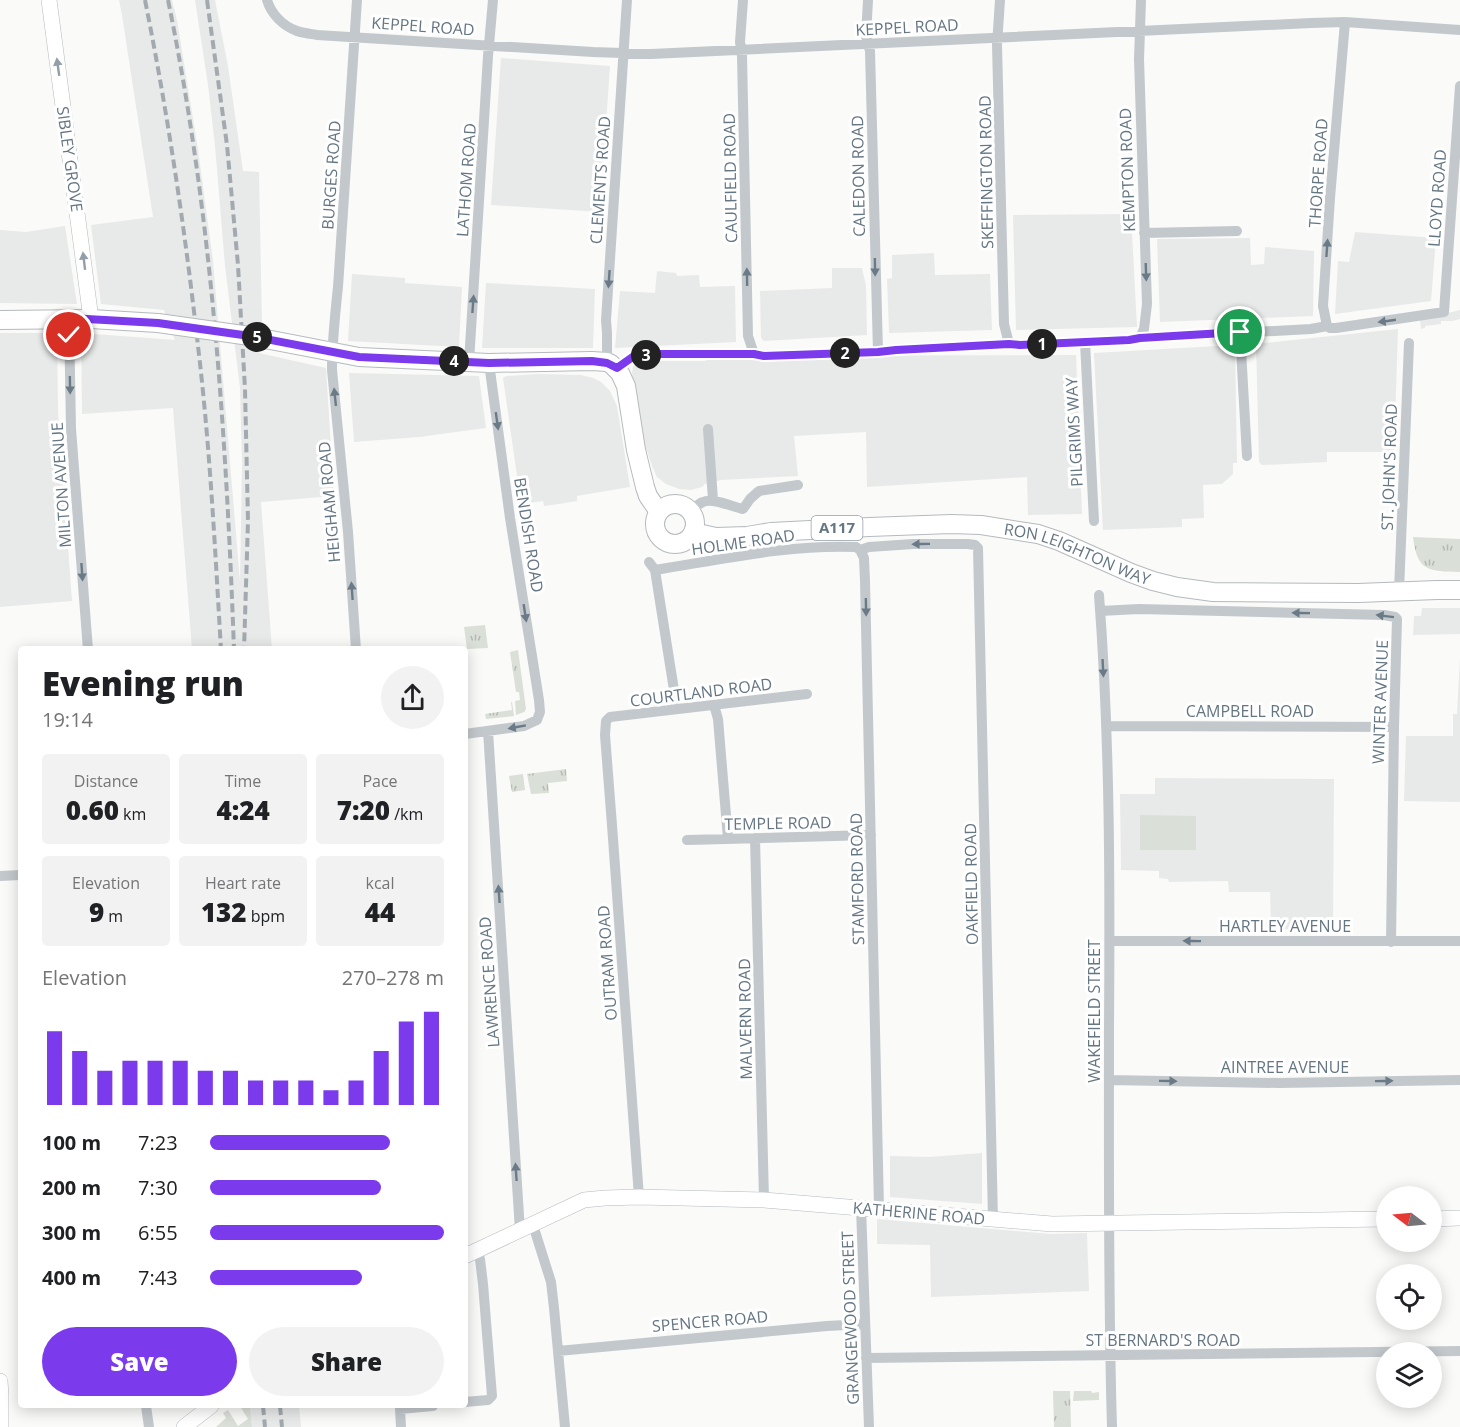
<!DOCTYPE html>
<html lang="en">
<head>
<meta charset="utf-8">
<style>
  :root { --surface:#fff; --page:#f2f2f2; --text:#202124; --muted:#757577; --accent:#7c3aed }
  body { margin:0; font-family:"Open Sans",sans-serif; background:var(--page); color:var(--text); height:100vh; display:flex; flex-direction:column; font-size:22px; white-space:nowrap }
  * { box-sizing:border-box; margin:0 }
  p { font-size:20px; color:var(--muted) }
  .icon { flex:none; width:33px; height:33px; fill:none; stroke:currentColor; stroke-width:2; stroke-linecap:round; stroke-linejoin:round }
  .map { position:relative; flex:1; overflow:hidden }
  .sheet { position:absolute; left:18px; top:646px; width:450px; height:762px; display:flex; flex-direction:column; background:var(--surface); border-radius:6px; box-shadow:0 3px 15px #0003 }
  .sheet>* { flex:none }
  .needle { width:39px; rotate:286deg }
  .tools { position:absolute; left:1376px; top:1186px; display:grid; gap:12px }
  .tools a { display:grid; place-items:center; width:66px; height:66px; border-radius:50%; background:var(--surface); box-shadow:0 3px 15px #0003; font-size:30px }
  .pin { position:absolute; display:grid; place-items:center; width:51px; height:51px; color:#fff; margin:-26px; border:3px solid #fff; border-radius:50%; box-shadow:0 2px 6px #0007 }
  .km { position:absolute; width:30px; height:30px; margin:-15px; border-radius:50%; background:#222; color:#fff; font-size:16px; line-height:30px; text-align:center }
  .round { display:grid; place-items:center; flex:none; width:63px; height:63px; border-radius:32px; background:var(--page) }
  .head { display:flex; align-items:center; justify-content:space-between; height:102px; padding:0 24px }
  h1 { font-size:33px; font-weight:800; line-height:45px }
  .stats { display:grid; grid-template-columns:repeat(3,1fr); gap:9px; height:102px; padding:6px 24px }
  .stats div { display:grid; align-content:center; border-radius:6px; background:var(--page); text-align:center }
  .stats b { font-size:26px; font-weight:800 }
  .stats small { font-size:16px; font-weight:400 }
  .stats p { font-size:16px }
  .chart { height:168px; padding:12px 24px }
  .chart p { display:flex; justify-content:space-between }
  .chart svg { width:100%; height:108px; margin-top:6px; stroke:var(--accent); stroke-width:6 }
  .cta { display:flex; gap:12px; margin-top:auto; padding:12px 24px }
  .cta a { flex:1; height:69px; border-radius:36px; background:var(--accent); color:#fff; font-size:24px; font-weight:800; line-height:69px; text-align:center }
  .cta a+a { background:var(--page); color:var(--text) }
  ul { padding:0 24px; list-style:none; font-size:20px }
  li { display:grid; grid-template-columns:96px 72px 1fr; align-items:center; height:45px }
  li i { height:15px; border-radius:8px; background:var(--accent) }
  .map>svg:first-child { display:block }
</style>
</head>
<body>
<div class="map">
<svg width="1460" height="1427" viewBox="0 0 1460 1427">
  <defs>
    <pattern id="grass-tufts" width="24" height="20" patternUnits="userSpaceOnUse" patternTransform="scale(1.5)"><rect width="24" height="20" fill="#dadfd7"/><path d="M3 7l-1-3M5 7V3M7 7l1-3M15 17l-1-3M17 17v-4M19 17l1-3" fill="none" stroke="#b4b9b4"/></pattern>
  </defs>
  <rect width="100%" height="100%" fill="#fafaf8"/>
  <path fill="#e8e9e9" d="M119,0h53l5,20 21,129 15,112 27,320 2,-119 -2,-74 -15,-122 -10,-120 -7,-61 -13,-85h20l13,66 15,105 16,1 3,152 -3,29 67,15 8,128 -73,6 11,147h-80l-19,-241 -91,6 -1,-81 94,7 -11,-30 -63,-6 -10,-79 62,-8 -31,-202z
    M501,58l109,8 -10,146 -109,-7z
    M1131,214l6,113 -121,3 -3,-115z
    M65,226l12,78 -77,-1v-73l26,2z
    M1355,232l81,6 -5,63 -96,13 3,-53 11,1z
    M1250,238l1,27 13,-1 1,-17 49,4 -1,65 -153,6 -3,-83z
    M934,253l1,22 55,-1 2,56 -103,3 -2,-54 5,-1v-23z
    M832,268h30l4,18 1,49 -103,6 -3,-3 -1,-47 72,-3z
    M657,271l19,2 1,3 22,-1 1,12 35,-1 1,56 -121,6 5,-57 35,2z
    M352,274l53,4v5l57,4 -3,60 -111,-6z
    M486,283l109,6 -2,59h-111z
    M1460,310v9l-8,2h-11v3l-16,2v2l-4,1 -1,-9z
    M1398,329l-4,123h-67v10l-65,3 -3,-3 -3,-118z
    M0,333h57l1,79 14,189 -72,6z
    M1235,345l2,118h-4v11l-11,10 -19,1 1,33 -22,1v8l-79,3 -9,-177z
    M1076,355l6,159 -54,1 -1,-38 -160,10 -1,-55 -72,4 4,40 -77,4 -16,4 -3,3 -11,3 -12,-1 -13,-5 -9,-7 -5,-11 -9,-27 -11,-66 1,-6 5,-6 18,-4 1,4h49l-1,-5z
    M349,373l130,3 7,52 -67,9 -65,5z
    M538,374l43,1 12,3 8,4 9,9 7,15 13,81 -53,9v5l-18,3 -15,2 -1,-5 -22,3 -18,-126 3,-2z
    M1422,608h38v26l-47,1 1,-19h7z
    M1460,658v144l-56,-1 2,-65h47v-22h4z
    M1155,778l179,1 -1,150h-66l-1,-8 5,-1 -1,-28h-41l-1,-11 -59,1 -1,-3 -9,-1v-7l-38,-1 -1,-76h35z
    M982,1153v51l-92,-7v-41l39,1z
    M877,1219l174,15 36,-1 2,58 -158,6 -1,-52 -53,-1z
    M250,1406h49l2,21h-49z"/>
  <path fill="url(#grass-tufts)" d="M1413,537l47,2v33c-31,-1 -43,0 -47,-35z
    M485,625l3,23 -21,1 -3,-22z
    M518,650l8,59 -2,3 -8,3 -1,-14 5,-1 -1,-8h-3l-6,-40z
    M511,702h1l2,14 -28,3 -1,-5 27,-4z
    M566,769l1,12 -19,2 1,10 -18,1 -4,-20z
    M523,774l2,16 -13,2 -3,-16z
    M1053,1391h17l1,36h-17z
    M1074,1391h17l1,2 7,-1v8l-26,1z"/>
  <path fill="#dadfd7" d="M1140,815l56,1v34h-56z
    M240,1406h10l2,21h-36l10,-9 -3,-5 5,-3 10,16 10,-7z"/>
  <g fill="none" stroke-linecap="round" stroke-linejoin="round">
    <g stroke="#b3babf" stroke-width="16">
      <path id="secondary" d="M49,0l42,319
        M1431,1219l29,-1
        M465,1256l119,-56 21,-2 34,-1 125,3 288,24 334,-5
        M0,1381l1,14v32
        M184,1427l27,-21"/>
    </g>
    <g stroke="#b5babe" stroke-width="20">
      <g id="primary">
        <path d="M0,320l91,-1 67,4"/>
        <path d="M250,336l109,21 130,6 103,-2 15,1 4,2 9,9 6,13 10,64 9,37 3,9 11,16"/>
        <circle cx="675" cy="524" r="20"/>
        <path id="s1" d="M693,532l23,5 31,-1 24,-4 98,-5 82,-3 30,1 57,9 21,7 72,32 22,8 24,6 36,5 145,1 79,-3h23"/>
      </g>
    </g>
    <path stroke="#c3c8cc" stroke-width="10" d="M267,0c4,14 16,26 30,31 6,2 14,3 20,4l276,17 58,2 660,-31 34,-1 115,8
      M743,0l-3,42 2,14 6,280 6,18
      M868,0l-2,36 4,15 8,301
      M1000,0l-3,45 7,279 5,20
      M1144,233l93,-2
      M69,319l2,110 17,221
      M1327,326l-4,-20 7,-108 15,-176
      M1240,332l7,124
      M1140,338l4,-9 3,-25 -8,-245 2,-59
      M1085,342l9,179
      M469,362l19,-306 5,-56
      M607,362v-29l-1,-13 21,-320
      M617,368l17,-12 16,-2h104l10,2 114,-4 18,-2 113,-6 11,1 109,-5 11,-2 171,-9 16,-3 3,2h6l108,-16 16,-226
      M708,429l5,71
      M690,511c4,-3 8,-7 13,-9 9,-5 29,5 40,7l7,-10 9,-8 39,-6
      M860,550l4,8 1,23 14,628
      M649,562l6,8 22,139
      M655,570c64,-10 135,-26 201,-23l4,3 9,-3 44,-3h55l7,1 3,3 15,672
      M1399,591l10,-248
      M1099,595c11,144 11,288 10,432 0,133 -1,267 3,400
      M1100,611l39,-2 245,6 11,2 2,2 -3,108 -3,215
      M356,650l-8,-118 -16,-162c0,-28 3,-55 6,-83l19,-287
      M714,705l4,14 10,120
      M1106,726l288,1
      M488,731l32,500
      M465,734l59,-8 13,-6 3,-8 -1,-12 -29,-182 -21,-155
      M755,838l9,362
      M687,840l184,-5
      M0,876l21,-1
      M1110,941h350
      M1109,1080l170,3 181,-3
      M639,1197l-27,-372 -7,-90 1,-14 4,-4 197,-23
      M861,1208l8,219
      M533,1225l18,57 3,26 11,119
      M558,1351l269,-25 38,-2
      M866,1358l594,-7
      M465,1402l23,-2 4,-4 -9,-112 -3,-25 -3,-9
      M146,1406l3,21
      M401,1427l-1,-18 33,-3"/>
    <use href="#secondary" stroke="#fff" stroke-width="15"/>
    <use href="#primary" stroke="#fff" stroke-width="18"/>
    <path stroke="#a2aab0" stroke-width="4" stroke-dasharray="9 4.5" stroke-linecap="butt" d="M145,0c23,115 40,230 53,346 12,101 17,202 23,304
      M168,0c44,214 58,432 66,650
      M207,0l20,145 11,120 7,124 3,132 -4,129
      M263,1406l2,21
      M280,1406l2,21"/>
    <g stroke="#b5babe" stroke-width="20" stroke-linecap="butt">
      <path id="primary-bridge" d="M158,323l92,13"/>
    </g>
    <use href="#primary-bridge" stroke="#fff" stroke-width="18"/>
  </g>
  <defs><path id="oneway-solid" d="M-6-.8H1V-3.2L6.5 0L1 3.2V.8H-6Z" transform="scale(1.5)"/></defs>
  <g fill="#939fa8">
    <use href="#oneway-solid" transform="translate(58 67) rotate(-98)"/>
    <use href="#oneway-solid" transform="translate(84 261) rotate(-97)"/>
  </g>
  <g fill="#6a7a87">
    <use href="#oneway-solid" transform="translate(1327 248) rotate(-86)"/>
    <use href="#oneway-solid" transform="translate(875 267) rotate(89)"/>
    <use href="#oneway-solid" transform="translate(1146 272) rotate(88)"/>
    <use href="#oneway-solid" transform="translate(747 277) rotate(-91)"/>
    <use href="#oneway-solid" transform="translate(609 279) rotate(94)"/>
    <use href="#oneway-solid" transform="translate(473 304) rotate(-86)"/>
    <use href="#oneway-solid" transform="translate(1387 321) rotate(172)"/>
    <use href="#oneway-solid" transform="translate(70 385) rotate(89)"/>
    <use href="#oneway-solid" transform="translate(335 397) rotate(-96)"/>
    <use href="#oneway-solid" transform="translate(497 421) rotate(82)"/>
    <use href="#oneway-solid" transform="translate(921 544) rotate(179)"/>
    <use href="#oneway-solid" transform="translate(82 572) rotate(86)"/>
    <use href="#oneway-solid" transform="translate(352 591) rotate(-94)"/>
    <use href="#oneway-solid" transform="translate(866 607) rotate(89)"/>
    <use href="#oneway-solid" transform="translate(525 613) rotate(81)"/>
    <use href="#oneway-solid" transform="translate(1301 613) rotate(-179)"/>
    <use href="#oneway-solid" transform="translate(1385 616) rotate(-173)"/>
    <use href="#oneway-solid" transform="translate(1103 668) rotate(87)"/>
    <use href="#oneway-solid" transform="translate(517 727) rotate(170)"/>
    <use href="#oneway-solid" transform="translate(499 894) rotate(-94)"/>
    <use href="#oneway-solid" transform="translate(1192 941) rotate(-179)"/>
    <use href="#oneway-solid" transform="translate(1168 1081) rotate(1)"/>
    <use href="#oneway-solid" transform="translate(1384 1081) rotate(-1)"/>
    <use href="#oneway-solid" transform="translate(516 1172) rotate(-94)"/>
  </g>
  <g fill="none" stroke-linecap="round" stroke-linejoin="round">
    <g stroke="#fff" stroke-width="12">
      <path id="route" d="M69,335v-17l89,5 92,13 109,21 130,6 103,-2 15,2 10,5 17,-12 16,-2h104l10,2 114,-4 18,-2 113,-6 11,1 109,-5 11,-2 100,-6"/>
    </g>
    <use href="#route" stroke="#7c3aed" stroke-width="8"/>
  </g>
  <g text-anchor="middle" stroke-width="6" stroke-linejoin="round" paint-order="stroke">
    <rect fill="#fff" stroke="#939fa8" stroke-width="1.5" x="811.5" y="516" width="51" height="24" rx="4.5"/>
    <g font-size="15" font-weight="bold" fill="#657683">
      <text x="837" y="533">A117</text>
    </g>
    <g font-size="16" fill="#657683" stroke="#fff">
      <text transform="translate(423 26) rotate(4)" y="6">KEPPEL ROAD</text>
      <text transform="translate(907 27) rotate(-3)" y="6">KEPPEL ROAD</text>
      <text transform="translate(70 159) rotate(82)" y="6">SIBLEY GROVE</text>
      <text transform="translate(1127 170) rotate(-92)" y="6">KEMPTON ROAD</text>
      <text transform="translate(986 172) rotate(-91)" y="6">SKEFFINGTON ROAD</text>
      <text transform="translate(1318 173) rotate(-86)" y="6">THORPE ROAD</text>
      <text transform="translate(331 175) rotate(-86)" y="6">BURGES ROAD</text>
      <text transform="translate(858 176) rotate(-91)" y="6">CALEDON ROAD</text>
      <text transform="translate(730 178) rotate(-91)" y="6">CAULFIELD ROAD</text>
      <text transform="translate(466 180) rotate(-86)" y="6">LATHOM ROAD</text>
      <text transform="translate(600 180) rotate(-86)" y="6">CLEMENTS ROAD</text>
      <text transform="translate(1437 198) rotate(-86)" y="6">LLOYD ROAD</text>
      <text transform="translate(1074 432) rotate(-93)" y="6">PILGRIMS WAY</text>
      <text transform="translate(1389 467) rotate(-88)" y="6">ST. JOHN'S ROAD</text>
      <text transform="translate(61 485) rotate(-94)" y="6">MILTON AVENUE</text>
      <text transform="translate(329 502) rotate(-95)" y="6">HEIGHAM ROAD</text>
      <text transform="translate(529 535) rotate(81)" y="6">BENDISH ROAD</text>
      <text transform="translate(743 542) rotate(-8)" y="6">HOLME ROAD</text>
      <text dy="6" stroke="none"><textPath href="#s1" startOffset="390">RON LEIGHTON WAY</textPath></text>
      <text transform="translate(701 692) rotate(-7)" y="6">COURTLAND ROAD</text>
      <text transform="translate(1380 702) rotate(-88)" y="6">WINTER AVENUE</text>
      <text x="1250" y="717">CAMPBELL ROAD</text>
      <text transform="translate(778 823) rotate(-1)" y="6">TEMPLE ROAD</text>
      <text transform="translate(857 879) rotate(-91)" y="6">STAMFORD ROAD</text>
      <text transform="translate(971 884) rotate(-91)" y="6">OAKFIELD ROAD</text>
      <text x="1285" y="932">HARTLEY AVENUE</text>
      <text transform="translate(607 963) rotate(-94)" y="6">OUTRAM ROAD</text>
      <text transform="translate(489 982) rotate(-94)" y="6">LAWRENCE ROAD</text>
      <text transform="translate(1094 1011) rotate(-90)" y="6">WAKEFIELD STREET</text>
      <text transform="translate(745 1019) rotate(-91)" y="6">MALVERN ROAD</text>
      <text x="1285" y="1073">AINTREE AVENUE</text>
      <text transform="translate(919 1213) rotate(5)" y="6">KATHERINE ROAD</text>
      <text transform="translate(850 1318) rotate(-92)" y="6">GRANGEWOOD STREET</text>
      <text transform="translate(710 1321) rotate(-5)" y="6">SPENCER ROAD</text>
      <text x="1163" y="1346">ST BERNARD'S ROAD</text>
    </g>
  </g>
</svg>
<div class="tools">
<a><svg class="needle" viewBox="-14 -14 28 28"><path d="M0-13l5 13h-10z" fill="#e53935"/><path d="M0 13l5-13h-10z" fill="#757577"/></svg></a>
<a><svg class="icon" aria-label="locate" viewBox="0 0 24 24"><circle cx="12" cy="12" r="6"/><path d="M12 2v4M12 18v4M2 12h4M18 12h4"/></svg></a>
<a><svg class="icon" aria-label="layers" viewBox="0 0 24 24"><path d="M12 4l9 5-9 5-9-5zM3 14l9 5 9-5"/></svg></a>
</div>
<div class="pin" style="left:1240px;top:332px;background:#1e9e55"><svg class="icon" aria-label="arrive" viewBox="0 0 24 24"><path d="M6 21V4h12l-3 4 3 4H6"/></svg></div>
<div class="pin" style="left:69px;top:335px;background:#d93025"><svg class="icon" aria-label="check" viewBox="0 0 24 24"><path d="M5 12l5 5 9-10"/></svg></div>
<b class="km" style="left:1042px;top:344px">1</b>
<b class="km" style="left:845px;top:353px">2</b>
<b class="km" style="left:646px;top:355px">3</b>
<b class="km" style="left:454px;top:361px">4</b>
<b class="km" style="left:257px;top:337px">5</b>
<section class="sheet">
<div class="head"><div><h1>Evening run</h1><p>19:14</p></div><a class="round"><svg class="icon" aria-label="share" viewBox="0 0 24 24"><path d="M12 15V3M7 8l5-5 5 5M5 13v7h14v-7"/></svg></a></div>
<div class="stats">
<div><p>Distance</p><b>0.60<small> km</small></b></div>
<div><p>Time</p><b>4:24</b></div>
<div><p>Pace</p><b>7:20<small> /km</small></b></div>
</div>
<div class="stats">
<div><p>Elevation</p><b>9<small> m</small></b></div>
<div><p>Heart rate</p><b>132<small> bpm</small></b></div>
<div><p>kcal</p><b>44</b></div>
</div>
<div class="chart"><p><span>Elevation</span>270–278 m</p>
<svg viewBox="0 0 160 44" preserveAspectRatio="none"><path d="M5 44V14M15 44V22M25 44V30M35 44V26M45 44V26M55 44V26M65 44V30M75 44V30M85 44V34M95 44V34M105 44V34M115 44V38M125 44V34M135 44V22M145 44V10M155 44V6"/></svg>
</div>
<ul>
<li><b>100 m</b>7:23<i style="width:77%"></i></li>
<li><b>200 m</b>7:30<i style="width:73%"></i></li>
<li><b>300 m</b>6:55<i style="width:100%"></i></li>
<li><b>400 m</b>7:43<i style="width:65%"></i></li>
</ul>
<div class="cta"><a>Save</a><a>Share</a></div>
</section>
</div>
</body>
</html>
